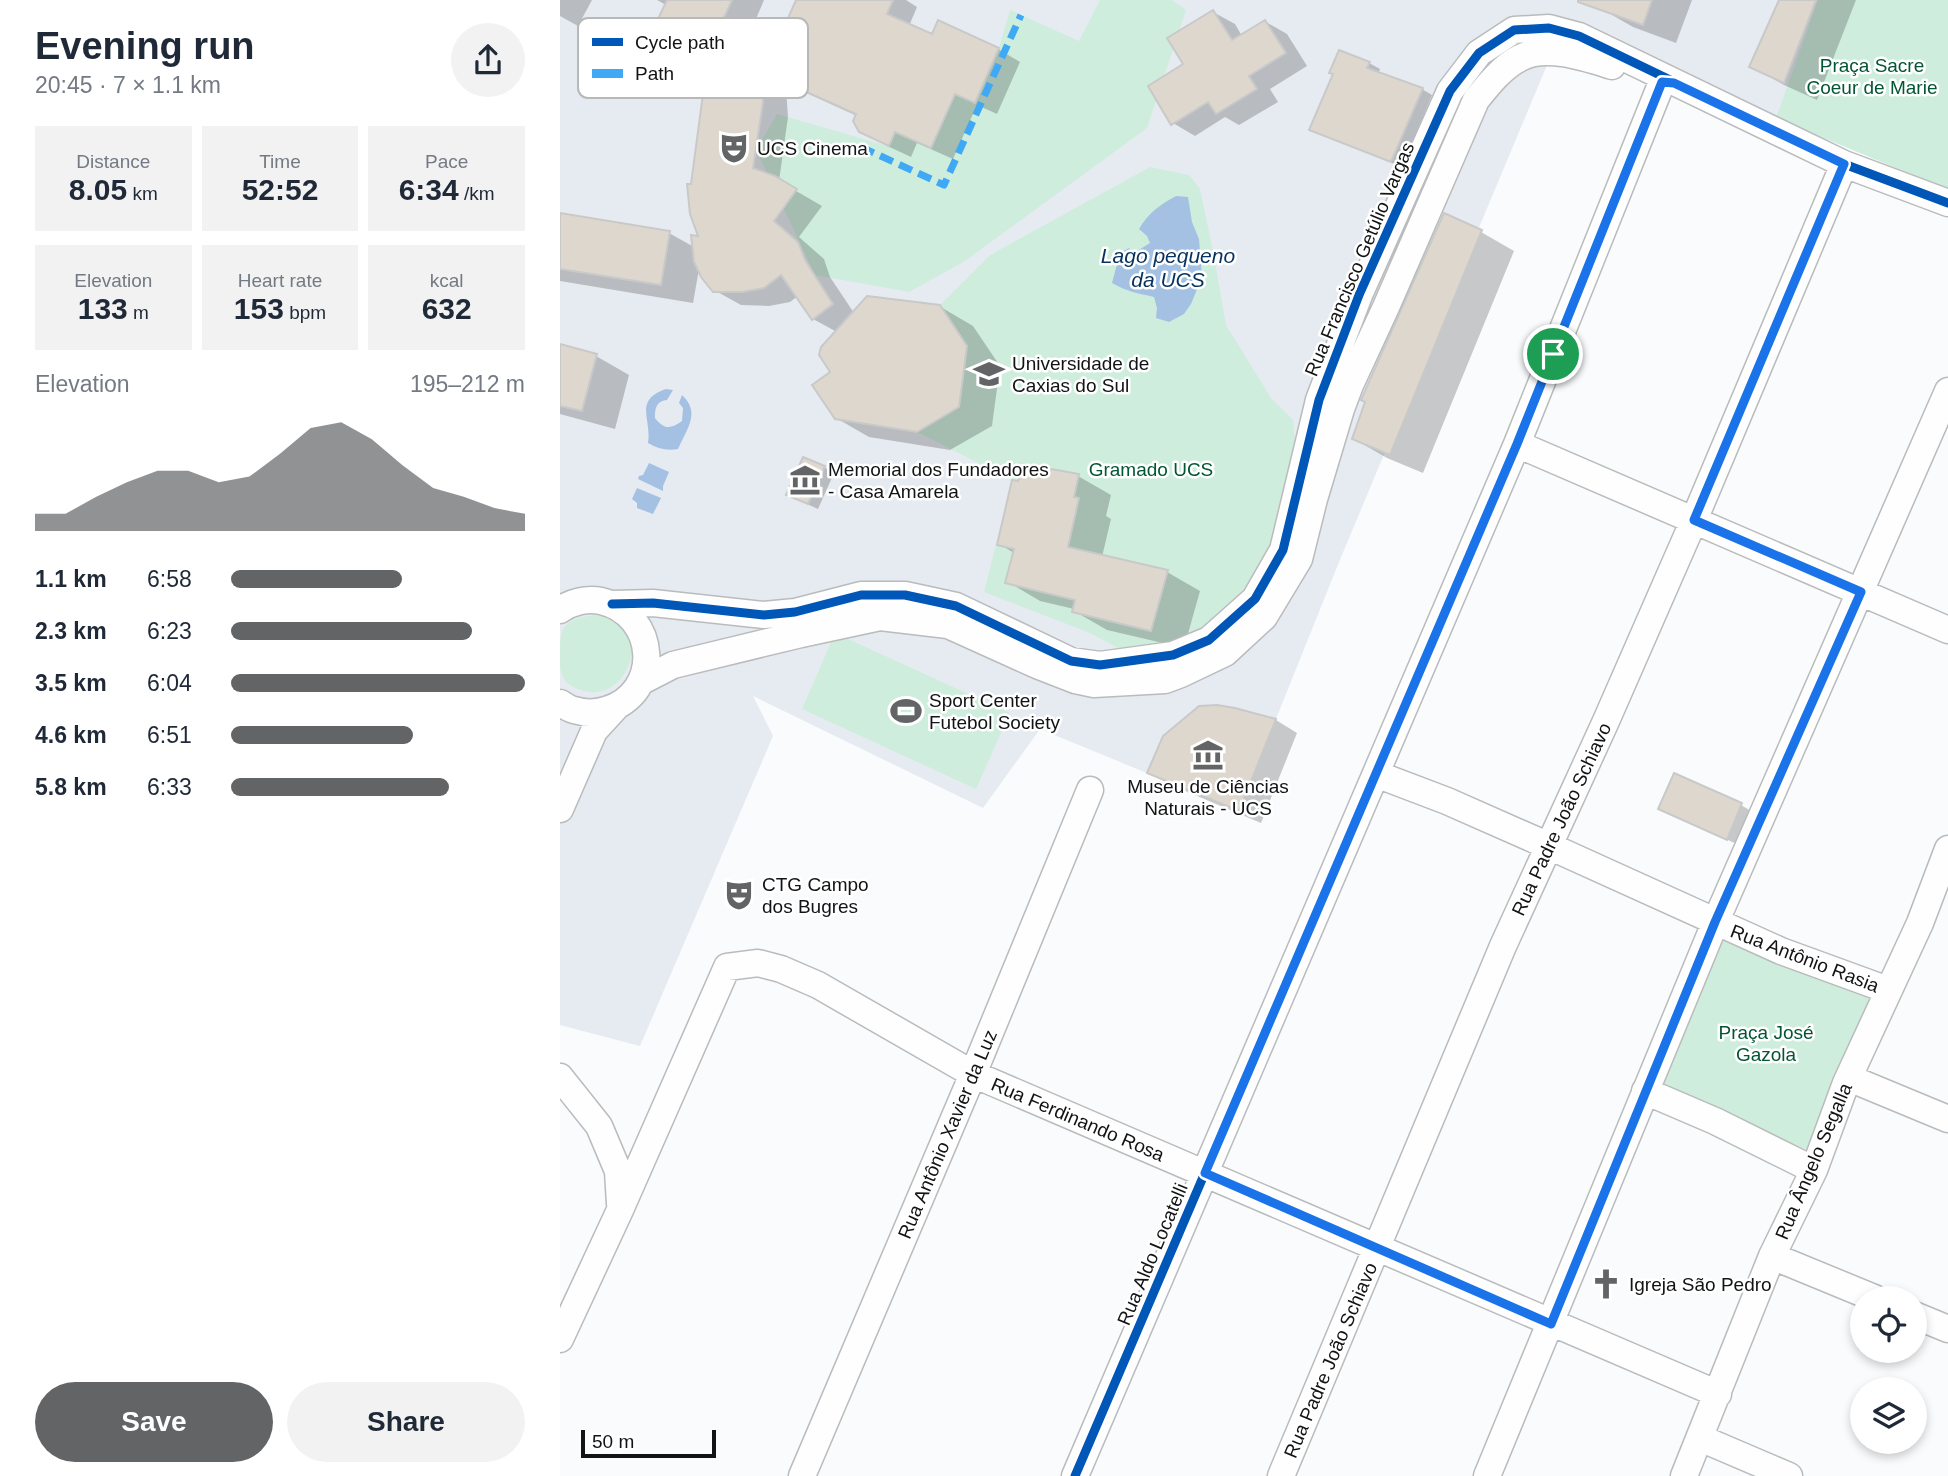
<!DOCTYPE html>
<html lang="en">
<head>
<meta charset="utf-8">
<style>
  :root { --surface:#fff; --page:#f2f2f3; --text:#1f2937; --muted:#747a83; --accent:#636466 }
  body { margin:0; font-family:Arial,sans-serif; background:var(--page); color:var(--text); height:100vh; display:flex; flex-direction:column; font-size:26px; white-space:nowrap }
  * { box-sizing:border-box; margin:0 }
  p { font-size:23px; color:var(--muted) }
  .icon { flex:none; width:38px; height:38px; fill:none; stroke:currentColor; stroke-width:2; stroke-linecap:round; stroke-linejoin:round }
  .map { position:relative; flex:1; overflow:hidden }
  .drawer { display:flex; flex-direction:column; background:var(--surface); width:560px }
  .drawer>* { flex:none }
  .fabs { position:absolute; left:1290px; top:1286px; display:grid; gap:14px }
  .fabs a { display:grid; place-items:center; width:77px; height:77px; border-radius:50%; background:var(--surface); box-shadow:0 4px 10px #0003; font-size:35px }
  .scale { position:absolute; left:21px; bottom:18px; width:135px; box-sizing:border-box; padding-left:7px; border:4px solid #121314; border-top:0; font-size:19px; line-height:24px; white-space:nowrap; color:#121314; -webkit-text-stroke:5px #fff; paint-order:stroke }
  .pin { position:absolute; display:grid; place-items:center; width:60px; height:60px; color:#fff; margin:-30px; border:4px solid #fff; border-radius:50%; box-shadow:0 2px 7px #0007 }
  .round { display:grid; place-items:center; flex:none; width:74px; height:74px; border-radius:37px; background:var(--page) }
  .summary { display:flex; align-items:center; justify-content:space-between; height:119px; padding:0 35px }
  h1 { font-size:38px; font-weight:600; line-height:52px }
  .stats { display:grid; grid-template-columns:repeat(3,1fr); gap:10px; height:119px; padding:7px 35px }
  .stats div { display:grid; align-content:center; border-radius:0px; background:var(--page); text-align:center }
  .stats b { font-size:30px; font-weight:600 }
  .stats small { font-size:19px; font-weight:400 }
  .stats p { font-size:19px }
  .chart { height:196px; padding:14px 35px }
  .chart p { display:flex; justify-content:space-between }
  .chart svg { width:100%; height:126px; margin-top:7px; fill:var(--accent); opacity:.7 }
  .primary-button { display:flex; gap:14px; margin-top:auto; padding:14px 35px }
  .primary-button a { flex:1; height:80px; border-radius:42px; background:var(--accent); color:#fff; font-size:28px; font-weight:600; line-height:80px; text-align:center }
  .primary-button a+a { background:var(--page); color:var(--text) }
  ul { padding:0 35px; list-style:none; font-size:23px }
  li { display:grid; grid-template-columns:112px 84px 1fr; align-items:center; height:52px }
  li i { height:18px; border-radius:9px; background:var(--accent) }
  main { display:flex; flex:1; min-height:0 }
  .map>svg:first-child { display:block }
</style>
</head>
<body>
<main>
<section class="drawer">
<div class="summary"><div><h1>Evening run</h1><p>20:45 · 7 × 1.1 km</p></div><a class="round"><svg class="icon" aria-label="share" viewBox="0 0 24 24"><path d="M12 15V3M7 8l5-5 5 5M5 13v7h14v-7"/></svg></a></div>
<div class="stats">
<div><p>Distance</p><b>8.05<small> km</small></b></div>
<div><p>Time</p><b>52:52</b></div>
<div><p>Pace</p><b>6:34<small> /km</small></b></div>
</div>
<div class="stats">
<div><p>Elevation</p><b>133<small> m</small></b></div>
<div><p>Heart rate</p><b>153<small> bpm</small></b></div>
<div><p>kcal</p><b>632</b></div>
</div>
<div class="chart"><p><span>Elevation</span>195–212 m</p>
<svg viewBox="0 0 160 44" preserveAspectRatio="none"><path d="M0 44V38L10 38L20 32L30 27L40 23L50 23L60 27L70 25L80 17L90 8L100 6L110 12L120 21L130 29L140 32L150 36L160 38V44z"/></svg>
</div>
<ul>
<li><b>1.1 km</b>6:58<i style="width:58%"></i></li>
<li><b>2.3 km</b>6:23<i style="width:82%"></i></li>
<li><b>3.5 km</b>6:04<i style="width:100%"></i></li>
<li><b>4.6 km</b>6:51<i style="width:62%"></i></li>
<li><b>5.8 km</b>6:33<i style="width:74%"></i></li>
</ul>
<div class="primary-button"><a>Save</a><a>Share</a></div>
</section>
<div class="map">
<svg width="1388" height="1476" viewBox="0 0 1388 1476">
  <rect width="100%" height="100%" fill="#f9fbfd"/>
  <path fill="#e6ebf1" d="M0,0h1388v187l-388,-153 -221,528 -100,249 -199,-82 -57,79 -230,-112 20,40 -133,310 -80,-21z"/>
  <path fill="#cfeddd" d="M540,0h72l14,10 -39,118 -182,133 -56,31 -94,-17 -59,-125 21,-36 111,32 7,-14 36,16 24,-54 20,8 24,-54 11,-38 69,31z
    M1258,0h130v190l-172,-72z
    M590,167l39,8 11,14 14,67 12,69 45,73 22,22 3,35 -16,73 -24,51 -29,38 -32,18 -34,11 -43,2 -28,-15 -106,-41 28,-112 -95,-48 42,-25 8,-61 -27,-41 50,-50z
    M34,615c7,1 14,1 20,5 39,19 8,86 -33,70 -6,-2 -14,-5 -17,-11 -4,-7 -4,-13 -4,-21 0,-30 1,-38 34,-43z
    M275,633l175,80 -34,76 -174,-80z
    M1163,936l149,63 -64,151 -149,-62z"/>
  <path fill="#a4c1e3" d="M616,196l12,1 4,25 7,17 3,38 -11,27 -7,10 -15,8 -13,-4 1,-10 -3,-11c-17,-4 -26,-5 -42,-14l8,-30 9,-5 5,5 16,-10 -3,-7 -8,-7c10,-17 21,-24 37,-33z
    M106,389l7,1 -6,10c-11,1 -12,9 -12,18 9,12 16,11 27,3l1,-13 -4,-5 3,-8c19,18 5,33 -4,54 -11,2 -20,0 -30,-6 4,-23 -15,-43 18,-54z
    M89,463l20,9 -6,14v5l-25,-12 1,-3 4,-1z
    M77,488l24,10 -8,16 -16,-6v-5l-5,-4z"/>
  <path fill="#0003" d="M0,0h32l-14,26 -18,-10z
    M97,0h107l-16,38 21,28 29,-66h108l11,7 -8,19 24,11 65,12 22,13 -23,52 -20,-9 -24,54 -36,-16 -6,14 -28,-13 -23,-13 -3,-15 -77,-35 6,7 2,29 -9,64 43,25 -23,31 25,22 6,18 24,36 85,-7 34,20 27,40 -8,60 -42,24 -81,-13 -33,-19 -4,-45 5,-41 -24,-13 -15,-23 -8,6 -21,4 -28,-1 -27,-15 -15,-21 -6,34 -133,-22v-66l109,18 25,14 7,-9 -8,-51 12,-93 -4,-10 -32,-15 -26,-15 23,-49z
    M1042,0h90l-16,43 -43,-16 -33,-19z
    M1221,0h75l-39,100 -33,-15 -33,-19z
    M653,12l22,12 7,12 24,-14 21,12 20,32 -37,23 8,13 -39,23 -14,-8 -30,19 -22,-13 12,-58z
    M809,63l11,6 -2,5 44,15 10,6 -30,72 -80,-32 -11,-6 24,-55z
    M885,215l36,17 33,19 -91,222 -36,-15 -33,-19z
    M0,346l36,10 33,19 -14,54 -55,-15z
    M264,467l10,6 -16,36 -20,-9z
    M518,476l33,19 -5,21 5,3 -9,38 65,15 33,19 -16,57 -77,-18 -33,-19v-2l-34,-8 -32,-19 6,-29 -15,-9z
    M674,709l42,11 21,13 -36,90 -90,-38 -22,-12z
    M1181,805l10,6 -14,33 -66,-29z"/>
  <path fill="#ded7ce" stroke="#c9c9c9" stroke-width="2" d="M107,0h65l-10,22 38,49 3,31 -10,66 22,8 22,13 -23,32 24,21 7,18 28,44 -21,16 -31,-45 -17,13 -22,4h-29l-12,-15 -7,-15 -3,-27 7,1 -8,-22 -3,-30h4l12,-90 -4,-10 -10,-7 -48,-22z
    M236,0h97l-6,14 45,20 6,-14 61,28 -24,55 -20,-9 -24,54 -36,-16 -6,14 -30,-14 -6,-11 3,-7 -92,-41z
    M1018,0h74l-9,25 -65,-23z
    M1219,0h37l-32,83 -35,-16z
    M653,10l19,30 33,-20 21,33 -37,23 8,13 -41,25 -8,-12 -37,23 -23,-39 35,-22 -16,-26z
    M779,50l31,12 -3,6 56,20 -32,74 -82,-32 24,-56 -4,-1z
    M0,213l110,18 -9,54 -101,-16z
    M884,213l38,17 -92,225 -38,-16 13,-37 -4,-2 4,-9z
    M307,296l73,9 27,41 -8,61 -42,25 -82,-13 -23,-34 18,-13 -9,-14 -2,-3 2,-8z
    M0,344l37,10 -15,57 -22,-5z
    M243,457l22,9 -17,38 -22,-9z
    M463,464l56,10 -5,23 5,1 -11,49 100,23 -17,61 -79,-19 3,-12 -70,-17 9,-34 -17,-4 15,-65 6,1z
    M657,705l18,3 41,11 -37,92 -92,-38 16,-37 36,-30z
    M1114,773l68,30 -15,37 -69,-31z"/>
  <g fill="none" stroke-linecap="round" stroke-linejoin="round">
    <g stroke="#b9bbbc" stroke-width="29">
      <path id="minor" d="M957,444l431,186
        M52,604l41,-1 111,12 31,-3 66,-17h44l51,11 115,55 29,4 73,-10 36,-15 46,-41 28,-49 36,-150 40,-105 91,-204 29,-38 35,-23 35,-2 30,8 265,128 104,39
        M0,610c11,-8 27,-12 41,-9 57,13 62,92 5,109 -10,3 -22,3 -32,0 -5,-1 -10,-5 -14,-7
        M82,681l31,-16 128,-31 79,-17 68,8 91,41 36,14 19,4 71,-4 16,-6 44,-21 39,-36 35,-58 15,-60 27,-90 9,-24 36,-78 90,-207c12,-15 26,-33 44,-42 26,-14 66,0 92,8
        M816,774l71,27 102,45 232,105 107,39
        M0,809l34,-78 23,-25
        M0,1077l39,49 19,45 2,33
        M1289,1078l99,41
        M1085,1091l70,30 99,49
        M1212,1256l102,42
        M1354,1315l34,14
        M0,1339l60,-129 107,-243 31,-4 23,6 37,16 155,89 745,320
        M1140,1438l89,38
        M242,1476l171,-402 117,-284
        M515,1476l442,-1032 147,-367
        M721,1476l222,-530 103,-225 88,-201 150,-356
        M927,1476l228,-553 233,-532
        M1124,1476l88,-220 42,-86 32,-87 74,-160 28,-74"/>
    </g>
    <use href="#minor" stroke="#fefeff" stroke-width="26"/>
    <path stroke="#3fa9f5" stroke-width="7" stroke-dasharray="14 7" stroke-linecap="butt" d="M301,147l83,38 77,-170"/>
    <g stroke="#fff" stroke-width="13">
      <path id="cycleway" d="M52,604l41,-1 111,12 31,-3 66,-17h44l51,11 115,55 29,4 73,-10 36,-15 46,-41 28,-49 36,-150 40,-105 91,-204 29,-38 35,-23 35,-2 30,8 265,128 104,39
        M515,1476l442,-1032 147,-367"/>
    </g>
    <use href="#cycleway" stroke="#0057b8" stroke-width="9"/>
  </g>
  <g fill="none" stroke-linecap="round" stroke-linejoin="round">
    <g stroke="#fff" stroke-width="14">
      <path id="route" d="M1102,82l12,1 170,81 -150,356 167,72 -146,330 -164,402 -346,-151 312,-729z"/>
    </g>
    <use href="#route" stroke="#1a73e8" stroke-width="9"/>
  </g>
  <defs>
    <g id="theatre-bare" transform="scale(2.415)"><path d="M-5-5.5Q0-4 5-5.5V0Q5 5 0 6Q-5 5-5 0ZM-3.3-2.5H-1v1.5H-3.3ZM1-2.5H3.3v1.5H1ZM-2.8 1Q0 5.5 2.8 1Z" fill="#636466" stroke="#fff" stroke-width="2.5" paint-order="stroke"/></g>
    <g id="university-bare" transform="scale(2.415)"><path d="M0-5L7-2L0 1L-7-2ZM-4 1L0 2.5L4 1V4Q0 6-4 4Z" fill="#636466" stroke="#fff" stroke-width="2.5" paint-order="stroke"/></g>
    <g id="museum-bare" transform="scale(2.415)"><path d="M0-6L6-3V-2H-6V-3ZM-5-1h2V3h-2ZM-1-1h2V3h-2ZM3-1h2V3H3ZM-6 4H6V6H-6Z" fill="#636466" stroke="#fff" stroke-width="2.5" paint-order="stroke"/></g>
    <g id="stadium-bare" transform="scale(2.415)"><path d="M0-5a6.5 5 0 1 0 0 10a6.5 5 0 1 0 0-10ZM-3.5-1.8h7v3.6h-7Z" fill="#636466" stroke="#fff" stroke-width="2.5" paint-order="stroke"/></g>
    <g id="church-bare" transform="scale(2.415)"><path d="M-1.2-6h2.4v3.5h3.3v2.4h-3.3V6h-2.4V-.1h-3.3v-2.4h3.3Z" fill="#636466" stroke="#fff" stroke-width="2.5" paint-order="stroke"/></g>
  </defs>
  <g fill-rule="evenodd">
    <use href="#theatre-bare" x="174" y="148"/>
    <use href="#university-bare" x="429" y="374"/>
    <use href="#museum-bare" x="245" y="480"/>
    <use href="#stadium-bare" x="346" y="711"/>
    <use href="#museum-bare" x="648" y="755"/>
    <use href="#theatre-bare" x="179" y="895"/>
    <use href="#church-bare" x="1046" y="1284"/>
  </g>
  <g text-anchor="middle" stroke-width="5" stroke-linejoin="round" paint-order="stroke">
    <g font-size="19" fill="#035634" stroke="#fff">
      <text x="1312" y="72">Praça Sacre<tspan x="1312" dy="22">Coeur de Marie</tspan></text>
      <text x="591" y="476">Gramado UCS</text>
      <text x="1206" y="1039">Praça José<tspan x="1206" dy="22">Gazola</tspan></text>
    </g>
    <g font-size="19" fill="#121314" stroke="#fff" text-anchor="start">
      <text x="197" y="155">UCS Cinema</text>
      <text x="452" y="370">Universidade de<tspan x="452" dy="22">Caxias do Sul</tspan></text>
      <text x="268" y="476">Memorial dos Fundadores<tspan x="268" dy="22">- Casa Amarela</tspan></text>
      <text x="369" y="707">Sport Center<tspan x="369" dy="22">Futebol Society</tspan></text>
      <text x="648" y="793" text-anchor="middle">Museu de Ciências<tspan x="648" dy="22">Naturais - UCS</tspan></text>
      <text x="202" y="891">CTG Campo<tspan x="202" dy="22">dos Bugres</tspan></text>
      <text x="1069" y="1291">Igreja São Pedro</text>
    </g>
    <g font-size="19" fill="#121314" stroke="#fff">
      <text transform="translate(799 259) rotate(-67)" y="7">Rua Francisco Getúlio Vargas</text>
      <text transform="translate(1001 819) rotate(-65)" y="7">Rua Padre João Schiavo</text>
      <text transform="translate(1245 958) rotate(21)" y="7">Rua Antônio Rasia</text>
      <text transform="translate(518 1119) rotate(23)" y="7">Rua Ferdinando Rosa</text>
      <text transform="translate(387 1134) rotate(-67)" y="7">Rua Antônio Xavier da Luz</text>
      <text transform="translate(1253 1161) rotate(-67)" y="7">Rua Ângelo Segalla</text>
      <text transform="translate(592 1254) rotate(-67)" y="7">Rua Aldo Locatelli</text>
      <text transform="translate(770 1360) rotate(-67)" y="7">Rua Padre João Schiavo</text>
    </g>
    <g font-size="21" font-style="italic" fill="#05325e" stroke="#fff">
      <text x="608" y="263">Lago pequeno<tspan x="608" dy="24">da UCS</tspan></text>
    </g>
  </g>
  <rect x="18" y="18" width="230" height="80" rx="10" fill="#fff" stroke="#b8b8b8" stroke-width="2"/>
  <rect x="32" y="38" width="31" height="8" fill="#0057b8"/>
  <rect x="32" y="69" width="31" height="9" fill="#3fa9f5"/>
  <g font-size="19" fill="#121314">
    <text x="75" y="49">Cycle path</text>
    <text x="75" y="80">Path</text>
  </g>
</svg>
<div class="fabs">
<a><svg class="icon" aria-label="locate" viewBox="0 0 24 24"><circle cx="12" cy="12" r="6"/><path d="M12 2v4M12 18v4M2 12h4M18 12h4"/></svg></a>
<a><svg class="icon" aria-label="layers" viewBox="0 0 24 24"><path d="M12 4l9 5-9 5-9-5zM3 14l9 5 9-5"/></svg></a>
</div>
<div class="scale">50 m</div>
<div class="pin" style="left:993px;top:354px;background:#1e9e55"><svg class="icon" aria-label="arrive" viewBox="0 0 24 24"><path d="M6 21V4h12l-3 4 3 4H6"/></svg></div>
</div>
</main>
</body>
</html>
